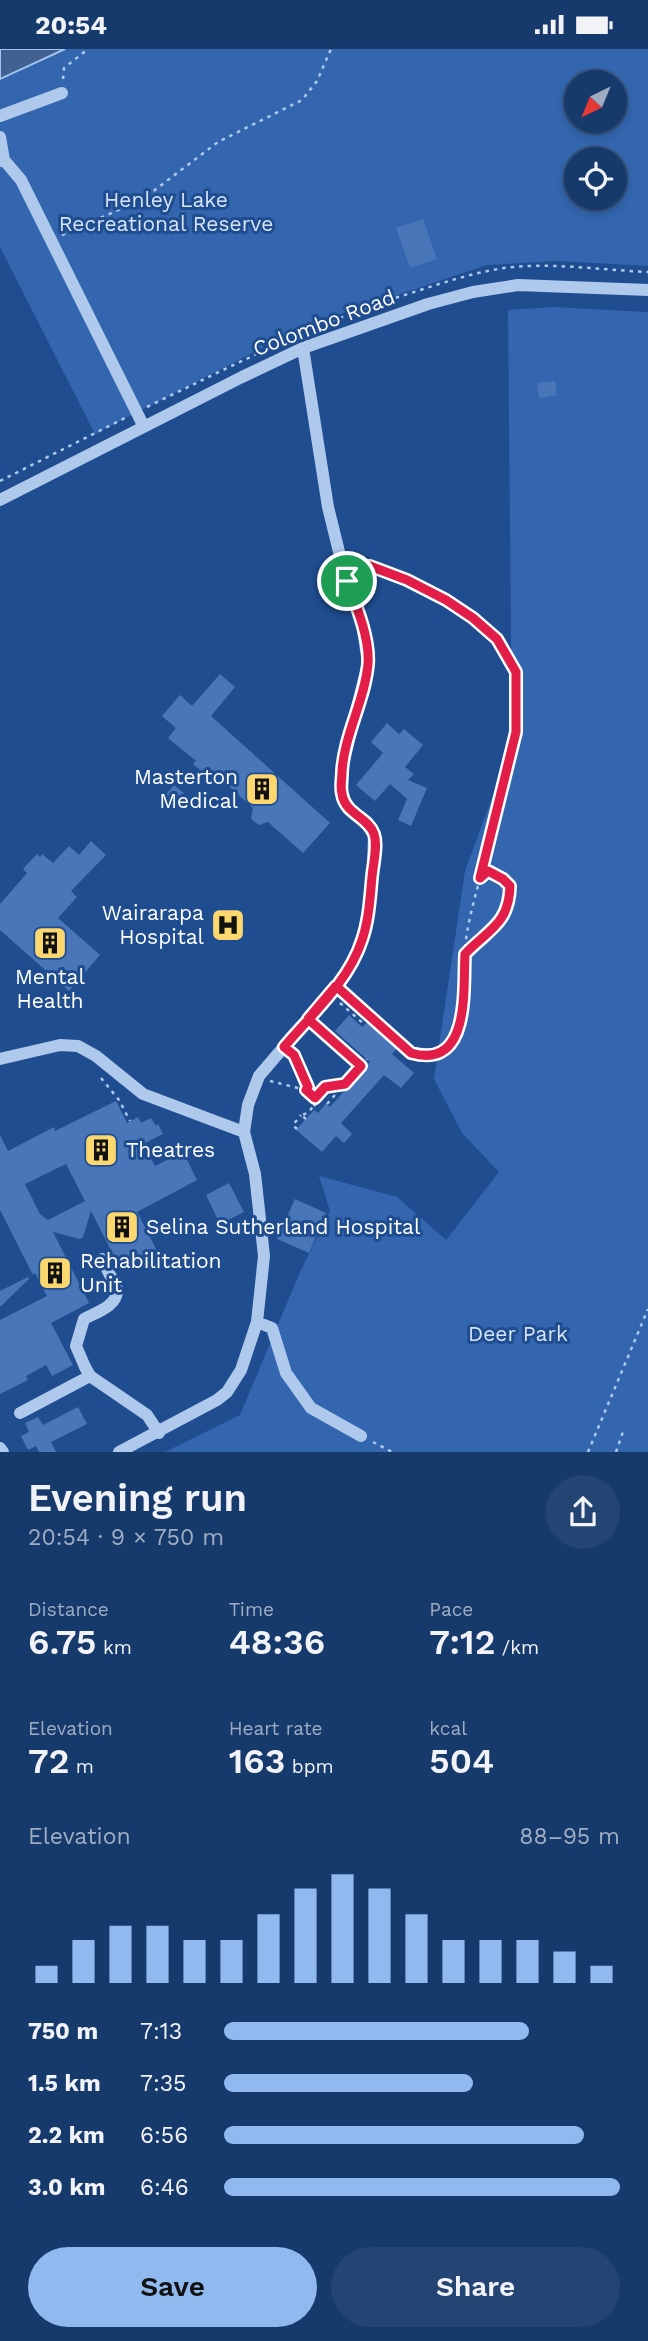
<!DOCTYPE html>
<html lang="en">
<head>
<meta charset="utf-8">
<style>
  :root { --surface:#173a6c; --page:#244574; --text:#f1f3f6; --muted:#9eadc2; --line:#36547f; --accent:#90b9f0 }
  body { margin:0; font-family:"Work Sans",sans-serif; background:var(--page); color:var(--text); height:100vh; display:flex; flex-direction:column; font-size:26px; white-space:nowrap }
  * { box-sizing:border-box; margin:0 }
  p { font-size:23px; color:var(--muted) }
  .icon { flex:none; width:38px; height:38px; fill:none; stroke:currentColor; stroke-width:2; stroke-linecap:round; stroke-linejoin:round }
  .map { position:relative; height:1403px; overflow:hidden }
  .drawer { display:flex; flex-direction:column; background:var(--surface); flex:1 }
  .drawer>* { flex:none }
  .needle { width:46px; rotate:223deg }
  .buttons { position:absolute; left:564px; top:21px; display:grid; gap:14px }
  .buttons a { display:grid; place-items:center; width:63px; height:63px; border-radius:50%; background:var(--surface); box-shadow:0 4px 10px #0003,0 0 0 2px var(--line); font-size:35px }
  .pin { position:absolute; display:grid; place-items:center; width:60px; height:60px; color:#fff; margin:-30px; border:4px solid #fff; border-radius:50%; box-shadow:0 2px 7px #0007 }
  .round { display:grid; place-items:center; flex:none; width:74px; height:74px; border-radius:37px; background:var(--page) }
  .overview { display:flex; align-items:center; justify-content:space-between; height:119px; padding:0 28px }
  h1 { font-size:38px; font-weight:600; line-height:52px }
  .metrics { display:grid; grid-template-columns:repeat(3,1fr); gap:10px; height:119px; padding:7px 28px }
  .metrics div { display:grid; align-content:center }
  .metrics b { font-size:35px; font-weight:600 }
  .metrics small { font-size:19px; font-weight:400 }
  .metrics p { font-size:19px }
  .chart { height:196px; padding:14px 28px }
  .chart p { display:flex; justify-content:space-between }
  .chart svg { width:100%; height:126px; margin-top:7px; stroke:var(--accent); stroke-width:6 }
  .primary-button { display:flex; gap:14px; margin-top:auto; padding:14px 28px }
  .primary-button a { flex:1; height:80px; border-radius:42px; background:var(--accent); color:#111; font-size:28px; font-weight:600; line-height:80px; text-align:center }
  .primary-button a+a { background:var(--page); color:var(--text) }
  ul { padding:0 28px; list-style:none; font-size:23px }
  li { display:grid; grid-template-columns:112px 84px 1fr; align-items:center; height:52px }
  li i { height:18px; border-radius:9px; background:var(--accent) }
  .status { display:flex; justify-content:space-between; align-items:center; height:49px; padding:0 35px; background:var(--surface); direction:ltr }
  .status svg { height:19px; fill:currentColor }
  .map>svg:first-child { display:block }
</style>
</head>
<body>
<div class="status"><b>20:54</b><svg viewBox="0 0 49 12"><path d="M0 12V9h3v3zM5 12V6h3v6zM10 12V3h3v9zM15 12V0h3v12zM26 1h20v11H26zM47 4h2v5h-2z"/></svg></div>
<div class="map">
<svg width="648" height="1403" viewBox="0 0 648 1403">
  <rect width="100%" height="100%" fill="#1f4d90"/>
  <path fill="#3366ae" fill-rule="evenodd" d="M0,0h648v217l-89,-5 -72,4 -182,61 -210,108 -95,-187zM576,33h38v39h-38zM576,110h38v39h-38z
    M553,258l95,5v1140h-483l75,-37 60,-143 30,-61 -11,-35 78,21 49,43 53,-68 -37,-39 -28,-54 31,-208 47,-127 -4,-434z"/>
  <path fill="#406192" stroke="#a3c4ee" stroke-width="2" d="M0,0h65l-65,30z"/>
  <path fill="#4876b8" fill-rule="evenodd" d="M423,170l14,40 -27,9 -14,-40z
    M555,332l2,14 -18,3 -2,-15z
    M220,625l15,13 -24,29 119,107 -27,30 -35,-31 -9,3 -8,-6 2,-11 -42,-38 -5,5 -13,-11 3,-3 -28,-23 8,-10 -14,-12 18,-21 12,11z
    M387,674l12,11 5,-5 19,16 -18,22 9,7 -6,6 19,8 -16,38 -13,-6 9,-21 -17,-15 -15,17 -19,-16 27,-32 -12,-11z
    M174,736l13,11 -12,15 -13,-12z
    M91,792l15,14 -35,36 6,6 -19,21 42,37 -31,36 -69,-61v-26l27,-31 -4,-4 14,-15 3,3 2,-3 11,9 16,-17 10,9z
    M349,966l13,12 6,-5 29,26 -5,6 22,19 -13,15 -17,-13 -43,48 11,11 -8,9 -8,-7 -14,16 -26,-22 18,-20 4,3 8,-10 4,4 40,-45 -35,-31z
    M116,1052l11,22 11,-6 3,6 10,-5 5,8 2,-2 5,10 -20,10 12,22 28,-14 14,28 -60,32 19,37 -36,19 -29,-57 -8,26 -3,2 -27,-7 36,71 -38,20 22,42 -21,11 -6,-11 -20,11 2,4 -28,14v-74l47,-24 -12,-23 -2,2 -33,-65v-75l8,16 46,-24 1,4zM66,1115l19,37 -37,19 -8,-6 -15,-30z
    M229,1134l15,29 -24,12 -14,-29z
    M295,1150l31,14 -17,40 -32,-14z
    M28,1228l1,2 -29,28v-16z
    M78,1358l9,17 -36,18 5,10h-17l-3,-6 -8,4 -7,-14 8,-4 -4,-9 13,-6 5,8z"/>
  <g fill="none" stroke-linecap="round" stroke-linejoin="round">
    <path stroke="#afc9ed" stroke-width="2.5" stroke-dasharray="3.5 5" stroke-linecap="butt" d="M63,30l1,-11 24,-19
      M62,186l81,-36 75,-57 84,-42 15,-19 14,-32
      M147,358c89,-43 169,-85 264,-114 31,-10 61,-20 93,-25 47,-6 97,2 144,4
      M0,432l125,-63
      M357,517c30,1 58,18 84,31 30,16 62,40 74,73 3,7 1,18 1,26 -1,62 -20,123 -36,182
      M346,946l65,58c13,4 19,4 31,-3 33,-19 20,-70 23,-102 2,-23 9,-47 15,-70l7,-6 16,7 7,7c-2,38 -22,43 -45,68
      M340,954l25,22
      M316,977l45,40
      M293,1006l15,32 -2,3
      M101,1029l18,22 11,21
      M270,1032l36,9 11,10
      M315,1049l10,-11 20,-3
      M327,1055l40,-45
      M306,1070l-5,-4 7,-2 17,-22 2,2 -14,14
      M297,1080l-4,-4 8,-10
      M373,1393l19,10
      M588,1403l60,-143
      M616,1403l8,-23"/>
    <path stroke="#afc9ed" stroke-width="12" d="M0,67l62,-23
      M0,88l4,23
      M0,112l4,-1 17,20 123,247
      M0,451l242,-123 61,-29 125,-44 45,-12 45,-7 130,5
      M0,1010l60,-14 18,1 18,10 47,38 101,38
      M102,1210l15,30c1,17 -20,23 -33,30l-8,27 9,21 5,9 57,39 12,18
      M257,1273l15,6 14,45 25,35 50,28
      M20,1364l70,-37
      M0,1399l3,4
      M119,1403l98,-52 10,-8 14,-22 16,-48 7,-66 -9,-82 -11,-42 4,-27 11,-29 83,-97 13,-21 12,-35 6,-55 1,-33 -8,-13 -18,-13 -6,-16 1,-29 25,-101 -6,-40 -19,-55 -15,-61 -25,-159"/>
  </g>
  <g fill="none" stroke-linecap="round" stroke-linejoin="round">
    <g stroke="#fff" stroke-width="14">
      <path id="route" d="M347,532c9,24 23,57 21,83 -3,36 -24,71 -26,108 0,7 -2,15 0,22 3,20 26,23 32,40 4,11 -1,31 -2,43 -2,21 -3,43 -10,63 -13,41 -50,74 -78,107l10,8 14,32 -2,3 9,8 10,-11 20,-3 16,-18 -53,-47 28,-33 75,67c60,17 52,-63 54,-99 24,-25 44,-30 45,-68l-7,-7 -15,-8 -8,7 36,-146v-60l-19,-33 -24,-21 -27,-18 -39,-20 -37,-14h-17l-6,15"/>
    </g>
    <use href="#route" stroke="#e11d48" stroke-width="9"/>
  </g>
  <defs>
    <g id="building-square" transform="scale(1.75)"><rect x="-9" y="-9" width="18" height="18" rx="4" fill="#fbd76f" stroke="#1f4d90"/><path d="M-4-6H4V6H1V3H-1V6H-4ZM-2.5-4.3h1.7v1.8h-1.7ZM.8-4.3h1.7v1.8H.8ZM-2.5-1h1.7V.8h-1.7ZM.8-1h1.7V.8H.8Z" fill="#111"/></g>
    <g id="hospital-square" transform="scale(1.75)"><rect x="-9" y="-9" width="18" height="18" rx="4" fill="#fbd76f" stroke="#1f4d90"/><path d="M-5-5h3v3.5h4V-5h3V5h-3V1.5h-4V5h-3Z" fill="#111"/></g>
  </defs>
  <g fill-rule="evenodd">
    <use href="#building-square" x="262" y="740"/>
    <use href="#hospital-square" x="228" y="876"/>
    <use href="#building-square" x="50" y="894"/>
    <use href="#building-square" x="101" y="1101"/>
    <use href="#building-square" x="122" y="1178"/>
    <use href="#building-square" x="55" y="1224"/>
  </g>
  <g text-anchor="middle" stroke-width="6" stroke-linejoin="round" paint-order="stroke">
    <g font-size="21" fill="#d5e4f9" stroke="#1f4d90">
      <text x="166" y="158">Henley Lake<tspan x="166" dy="24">Recreational Reserve</tspan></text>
      <text x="518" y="1292">Deer Park</text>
    </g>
    <g font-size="21" fill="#fff" stroke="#1f4d90">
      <text transform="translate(324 274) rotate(-21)" y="7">Colombo Road</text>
    </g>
    <g font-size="21" fill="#fff" stroke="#1f4d90" text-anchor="start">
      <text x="238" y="735" text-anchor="end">Masterton<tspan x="238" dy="24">Medical</tspan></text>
      <text x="204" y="871" text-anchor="end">Wairarapa<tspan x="204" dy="24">Hospital</tspan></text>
      <text x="50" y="935" text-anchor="middle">Mental<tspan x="50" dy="24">Health</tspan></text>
      <text x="126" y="1108">Theatres</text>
      <text x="146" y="1185">Selina Sutherland Hospital</text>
      <text x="80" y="1219">Rehabilitation<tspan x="80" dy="24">Unit</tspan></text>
    </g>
  </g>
</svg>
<div class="buttons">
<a><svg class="needle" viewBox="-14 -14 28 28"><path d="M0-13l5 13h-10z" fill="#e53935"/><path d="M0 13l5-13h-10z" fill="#9eadc2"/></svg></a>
<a><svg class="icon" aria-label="locate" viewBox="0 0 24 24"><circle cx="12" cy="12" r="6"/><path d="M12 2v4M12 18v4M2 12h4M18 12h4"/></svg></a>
</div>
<div class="pin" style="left:347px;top:532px;background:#1e9e55"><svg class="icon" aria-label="arrive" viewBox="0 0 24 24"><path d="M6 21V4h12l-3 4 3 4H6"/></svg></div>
</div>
<section class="drawer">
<div class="overview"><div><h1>Evening run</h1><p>20:54 · 9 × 750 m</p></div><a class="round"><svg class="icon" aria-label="share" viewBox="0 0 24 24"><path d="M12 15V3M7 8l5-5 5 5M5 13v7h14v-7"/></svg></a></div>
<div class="metrics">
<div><p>Distance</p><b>6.75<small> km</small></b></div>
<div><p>Time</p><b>48:36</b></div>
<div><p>Pace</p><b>7:12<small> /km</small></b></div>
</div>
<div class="metrics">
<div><p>Elevation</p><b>72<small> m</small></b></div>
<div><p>Heart rate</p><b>163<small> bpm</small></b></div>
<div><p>kcal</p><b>504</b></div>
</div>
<div class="chart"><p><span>Elevation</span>88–95 m</p>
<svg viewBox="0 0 160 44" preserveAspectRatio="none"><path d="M5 44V38M15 44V29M25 44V24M35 44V24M45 44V29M55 44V29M65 44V20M75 44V11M85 44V6M95 44V11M105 44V20M115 44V29M125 44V29M135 44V29M145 44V33M155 44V38"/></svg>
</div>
<ul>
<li><b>750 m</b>7:13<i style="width:77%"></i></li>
<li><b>1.5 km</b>7:35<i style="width:63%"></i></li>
<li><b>2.2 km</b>6:56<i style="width:91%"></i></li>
<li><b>3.0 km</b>6:46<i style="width:100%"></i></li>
</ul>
<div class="primary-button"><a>Save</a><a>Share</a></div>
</section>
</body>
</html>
